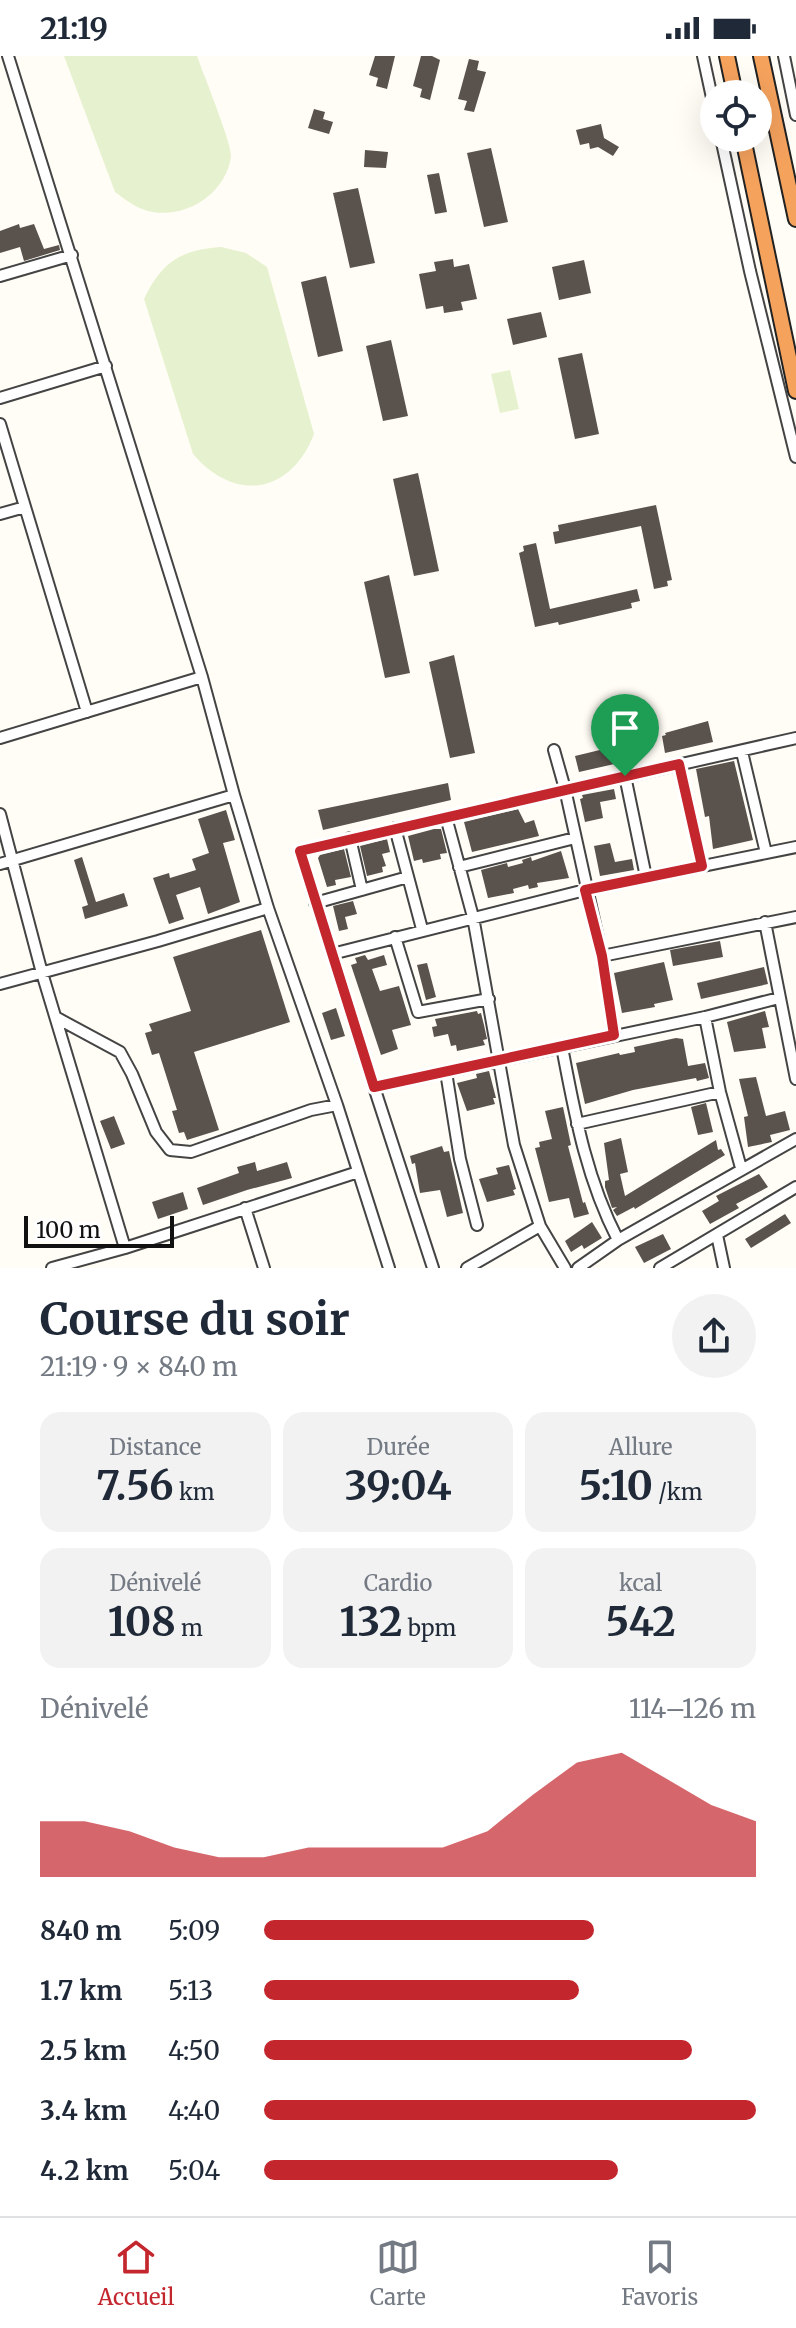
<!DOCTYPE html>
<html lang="fr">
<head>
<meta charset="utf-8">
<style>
  :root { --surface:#fff; --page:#f2f2f3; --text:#1f2937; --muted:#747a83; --line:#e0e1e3; --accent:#c4262e }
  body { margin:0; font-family:Merriweather,serif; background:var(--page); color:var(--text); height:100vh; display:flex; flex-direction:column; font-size:30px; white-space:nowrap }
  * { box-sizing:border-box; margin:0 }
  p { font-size:26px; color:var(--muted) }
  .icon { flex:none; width:44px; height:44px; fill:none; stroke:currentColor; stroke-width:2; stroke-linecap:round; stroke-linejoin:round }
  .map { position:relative; height:1212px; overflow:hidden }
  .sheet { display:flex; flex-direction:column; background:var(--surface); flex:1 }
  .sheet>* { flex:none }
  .fabs { position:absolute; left:700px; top:24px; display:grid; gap:16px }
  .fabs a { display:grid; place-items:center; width:72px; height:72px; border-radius:50%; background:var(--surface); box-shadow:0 8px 32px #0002; font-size:40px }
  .scale { position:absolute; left:24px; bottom:20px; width:150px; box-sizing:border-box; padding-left:8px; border:4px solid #111; border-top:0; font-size:22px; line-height:28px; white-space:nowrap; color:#111; -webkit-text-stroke:6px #fff; paint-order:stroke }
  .pin { position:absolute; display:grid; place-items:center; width:68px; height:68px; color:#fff; margin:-82px -34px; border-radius:50% 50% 50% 0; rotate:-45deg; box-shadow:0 0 8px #0007 }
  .pin .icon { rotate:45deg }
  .round { display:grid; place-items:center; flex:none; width:84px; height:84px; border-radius:42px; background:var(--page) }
  .summary { display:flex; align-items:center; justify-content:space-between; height:136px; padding:0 40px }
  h1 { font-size:44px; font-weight:700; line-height:60px }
  .metrics { display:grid; grid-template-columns:repeat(3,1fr); gap:12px; height:136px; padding:8px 40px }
  .metrics div { display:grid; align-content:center; border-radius:20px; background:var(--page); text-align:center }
  .metrics b { font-size:40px; font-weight:700 }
  .metrics small { font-size:22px; font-weight:400 }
  .metrics p { font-size:22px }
  .chart { height:224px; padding:16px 40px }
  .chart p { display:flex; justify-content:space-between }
  .chart svg { width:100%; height:144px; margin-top:8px; fill:var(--accent); opacity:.7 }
  ul { padding:0 40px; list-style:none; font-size:26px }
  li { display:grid; grid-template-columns:128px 96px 1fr; align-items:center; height:60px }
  li i { height:20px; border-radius:10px; background:var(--accent) }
  .status { display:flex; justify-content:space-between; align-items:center; height:56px; padding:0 40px; background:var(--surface); direction:ltr }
  .status svg { height:22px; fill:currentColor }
  .tab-bar { display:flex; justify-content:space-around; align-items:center; height:112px; border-top:2px solid var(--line); background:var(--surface); font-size:22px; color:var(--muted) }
  .tab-bar a { display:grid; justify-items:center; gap:4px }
  .tab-bar .selected { color:var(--accent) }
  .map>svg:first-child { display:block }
</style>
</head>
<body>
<div class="status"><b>21:19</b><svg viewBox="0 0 49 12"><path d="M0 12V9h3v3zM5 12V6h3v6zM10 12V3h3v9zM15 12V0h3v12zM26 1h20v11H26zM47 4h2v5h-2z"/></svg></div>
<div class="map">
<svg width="796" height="1212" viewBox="0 0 796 1212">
  <rect width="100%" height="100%" fill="#fffdf5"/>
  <path fill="#e6f2cf" d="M64,0h133c6,17 35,88 34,100 -4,36 -43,62 -78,56 -14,-2 -26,-11 -38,-20z
    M221,191l25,6 21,14 47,167c-23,60 -79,69 -121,20l-49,-155c18,-37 36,-49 77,-52z
    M510,314l9,39 -19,4 -9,-39z"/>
  <path fill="#5a524d" d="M375,0h20l-8,33 -11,-3 2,-8 -9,-3z
    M421,0h11l8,4 -10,40 -10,-3 2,-8 -9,-3z
    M469,3l10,2 -2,9 9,2 -12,40 -10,-2 3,-9 -9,-2z
    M314,53l11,3 -2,7 10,3 -4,12 -21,-6z
    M601,68l3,14 15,9 -6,9 -15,-9 -8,2 -1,-6 -9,2 -4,-15z
    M491,92l17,74 -24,5 -17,-74z
    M365,94l23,2 -2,16 -22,-1z
    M439,117l8,39 -12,2 -8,-39z
    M358,132l17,75 -25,5 -17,-75z
    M19,168l1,4 14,-4 10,25 15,-4 1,5 -36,11 -4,-14 -20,6v-22z
    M453,203l1,8 15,-3 8,35 -16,3 2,8 -19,3 -1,-7 -17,3 -7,-35 17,-3 -2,-9z
    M584,204l7,33 -32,7 -7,-33z
    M326,220l17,75 -25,6 -17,-75z
    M541,256l6,25 -34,8 -6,-26z
    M391,284l17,76 -25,5 -17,-75z
    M582,297l17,81 -24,5 -17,-81z
    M418,417l21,98 -25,5 -21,-97z
    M656,449l16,75 -5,1 1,5 -14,3 -13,-63 -86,18 -2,-12 6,-1 -1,-6z
    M536,487l14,66 87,-20 3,12 -9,2 1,5 -73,17 -1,-3 -23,5 -16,-74 5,-2 -1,-5z
    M389,519l21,98 -25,5 -21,-96z
    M454,599l21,98 -25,5 -21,-96z
    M708,665l5,21 -48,11 -3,-17 4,-1 -1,-2z
    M629,687l3,17 -53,12 -4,-16z
    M734,705l19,79 -40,9 -4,-33 -4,1 -9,-48z
    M448,727l3,17 -128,30 -5,-20z
    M614,733l2,10 -16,3 3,16 -18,4 -5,-23 3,-1 -1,-3z
    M518,753l7,14 9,-3 5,16 -67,16 -8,-30z
    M226,754l9,30 -12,3 17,59 -32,12 -8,-27 -24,8 8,24 -15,5 -16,-46 16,-5 1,5 26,-8 -4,-11 17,-6 -11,-34z
    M434,773h7l6,24 -7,1 1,5 -18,4 -1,-4 -8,2 -6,-25z
    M387,783l3,13 -8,2 4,12 -4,1 1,5 -16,4 -7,-30z
    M610,787l5,19 17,-3 2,11 -34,6 -6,-30z
    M344,793l7,28 -16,3 1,5 -9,2 -9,-29 2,-3z
    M561,795l8,27 -32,5 1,4 -9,2 -1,-4 -15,4 1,4 -26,5 -7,-28 26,-7 1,4 15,-4 -1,-3 9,-3 1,4z
    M82,801l14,45 28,-9 4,13 -43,13 -3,-12 6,-2 -14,-45z
    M353,845l4,13 -12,3 3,12 -9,2 -6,-25z
    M261,874l29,92 -96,30 25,78 -32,10 -3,-8 -5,1 -7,-22 5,-1 -18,-57 -7,2 -7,-22 7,-2 -3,-7 42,-13 -18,-54z
    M720,885l3,16 -50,9 -3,-16z
    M365,899l3,5 16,-5 3,10 -15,4 8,22 19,-5 12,39 -19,5 6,19 -17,6 -30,-90 6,-2 -2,-5z
    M664,906l9,38 -19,4 1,3 -33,6 -8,-40z
    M427,907l9,34 -10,3 -9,-35z
    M764,911l4,17 -67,15 -4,-16z
    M336,952l9,28 -14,4 -9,-27z
    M477,955l1,3 3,-1 3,12 3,14 -4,1 2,5 -28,6 -1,-6 -5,1 -3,-12 -14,3 -2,-10 5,-1 -2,-7z
    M765,955l4,16 -7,1 4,20 -32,4 -7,-30z
    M676,982l7,1 5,27 17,-3 4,15 -12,3 -1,-3 -63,12 -48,14 -9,-41 43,-10 1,2 15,-3 -1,-5z
    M489,1015l7,27h-3l2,6 -28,7 -10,-28 20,-5 -1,-4z
    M756,1021l10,39 19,-5 5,19 -20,5 2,7 -24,5 -4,-30 4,-1 -9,-37z
    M706,1047l7,29 -15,3 -7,-28z
    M563,1051l8,38 -3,1 15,57 2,-1 4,12 -15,4 -5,-20 -20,4 -14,-54 5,-1 -1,-5 13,-3 -7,-28z
    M114,1060l11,28 -14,5 -11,-28z
    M621,1082l7,34 -8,2 5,22 91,-56 2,10 3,-1 4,6 -90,54 -1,-2 -17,9 -4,-6 4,-3 -5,1 -7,-21v-6l4,-1 -5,-37z
    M442,1090l2,6 5,-1 14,62 -16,4 -7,-27 -20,3 -5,-30 -3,1 -2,-8z
    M255,1106l2,9 30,-9 5,16 -45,12 -44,15 -6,-17 42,-15 -2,-6z
    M509,1109l7,24 -3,1 2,5 -28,7 -8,-23 19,-5 -2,-6z
    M759,1118l9,13 -32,17 3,4 -29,16 -8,-13 17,-10 -3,-5z
    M183,1136l5,17 -30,10 -6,-17z
    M785,1158l6,9 -40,25 -6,-9z
    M592,1166l10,16 -18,11 -2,-4 -11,7 -6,-11z
    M663,1178l8,15 -27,14 -9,-16z"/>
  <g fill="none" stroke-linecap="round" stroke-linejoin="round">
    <g stroke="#444" stroke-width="14">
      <path id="minor" d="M8,0l194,621 32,118 34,113 69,197 52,163
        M703,0l11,51
        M784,0l12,59
        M721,82l29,133 46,186
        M0,220l72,-21
        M0,342l106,-32
        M0,368l87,288
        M0,458l25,-7
        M0,682l202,-61
        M554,694l11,39 37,167 12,79
        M742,696l24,101
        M679,708l23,102
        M625,720l21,101
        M0,758l42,159 83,275
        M446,761l27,100 41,228 26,81 25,42
        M395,772l27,101
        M350,782l12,52
        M0,808l234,-69
        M459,811l116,-29
        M315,847l93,-26
        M765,866l31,157
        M395,881l23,75 71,-13
        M332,898l253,-64 211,-43
        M602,900l194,-39
        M0,928l158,-43 110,-33
        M779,942l-74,19 -331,70 -74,-236 496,-113
        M705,961l15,75 21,76
        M57,962l63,34 12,22 24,58 14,18 21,2 120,-42 26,-5
        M562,991c13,68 24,131 56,193
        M446,1016l14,87 17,66
        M374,1031l59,181
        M577,1068l143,-32
        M245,1152l19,60
        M717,1179l7,33
        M52,1212l73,-20 233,-76
        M467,1212l73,-42
        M578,1212l40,-28 178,-101
        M660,1212l136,-81"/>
    </g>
    <g stroke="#222" stroke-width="18">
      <path id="highway" d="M727,0l8,38
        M761,0l35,163
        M743,82l53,253"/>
    </g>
    <use href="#minor" stroke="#fff" stroke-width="10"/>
    <use href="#highway" stroke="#f5a25d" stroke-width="14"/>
  </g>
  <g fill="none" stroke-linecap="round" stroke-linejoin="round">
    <g stroke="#fff" stroke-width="16">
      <path id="route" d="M679,708l23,102 -117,24 17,66 12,79 -240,52 -74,-236z"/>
    </g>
    <use href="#route" stroke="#c4262e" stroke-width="10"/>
  </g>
</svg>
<div class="fabs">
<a><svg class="icon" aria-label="locate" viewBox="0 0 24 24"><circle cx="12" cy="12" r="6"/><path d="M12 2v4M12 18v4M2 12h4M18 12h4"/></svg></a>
</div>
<div class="scale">100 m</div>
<div class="pin" style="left:625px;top:720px;background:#1e9e55"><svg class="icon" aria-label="arrive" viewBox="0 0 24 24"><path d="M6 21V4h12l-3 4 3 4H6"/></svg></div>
</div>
<section class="sheet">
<div class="summary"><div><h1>Course du soir</h1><p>21:19 · 9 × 840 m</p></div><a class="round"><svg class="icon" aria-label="share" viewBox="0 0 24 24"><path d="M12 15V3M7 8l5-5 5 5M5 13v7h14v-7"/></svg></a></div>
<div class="metrics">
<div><p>Distance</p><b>7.56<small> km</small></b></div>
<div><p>Durée</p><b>39:04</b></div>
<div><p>Allure</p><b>5:10<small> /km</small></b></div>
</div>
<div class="metrics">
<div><p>Dénivelé</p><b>108<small> m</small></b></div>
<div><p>Cardio</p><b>132<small> bpm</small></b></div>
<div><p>kcal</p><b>542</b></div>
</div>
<div class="chart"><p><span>Dénivelé</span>114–126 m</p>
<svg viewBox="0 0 160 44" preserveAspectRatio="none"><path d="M0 44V27L10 27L20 30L30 35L40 38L50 38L60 35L70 35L80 35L90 35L100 30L110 19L120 9L130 6L140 14L150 22L160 27V44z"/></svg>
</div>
<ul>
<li><b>840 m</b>5:09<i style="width:67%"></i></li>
<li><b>1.7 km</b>5:13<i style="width:64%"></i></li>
<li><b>2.5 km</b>4:50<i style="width:87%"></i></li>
<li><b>3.4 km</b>4:40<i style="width:100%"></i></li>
<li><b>4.2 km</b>5:04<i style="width:72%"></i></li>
</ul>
</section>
<nav class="tab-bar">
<a class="selected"><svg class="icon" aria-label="home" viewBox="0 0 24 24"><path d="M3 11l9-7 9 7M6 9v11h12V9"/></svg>Accueil</a>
<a><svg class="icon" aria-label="map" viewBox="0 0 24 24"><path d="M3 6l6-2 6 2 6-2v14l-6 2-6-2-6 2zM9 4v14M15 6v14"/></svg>Carte</a>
<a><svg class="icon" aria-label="saved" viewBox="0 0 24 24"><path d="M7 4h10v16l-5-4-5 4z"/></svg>Favoris</a>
</nav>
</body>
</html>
